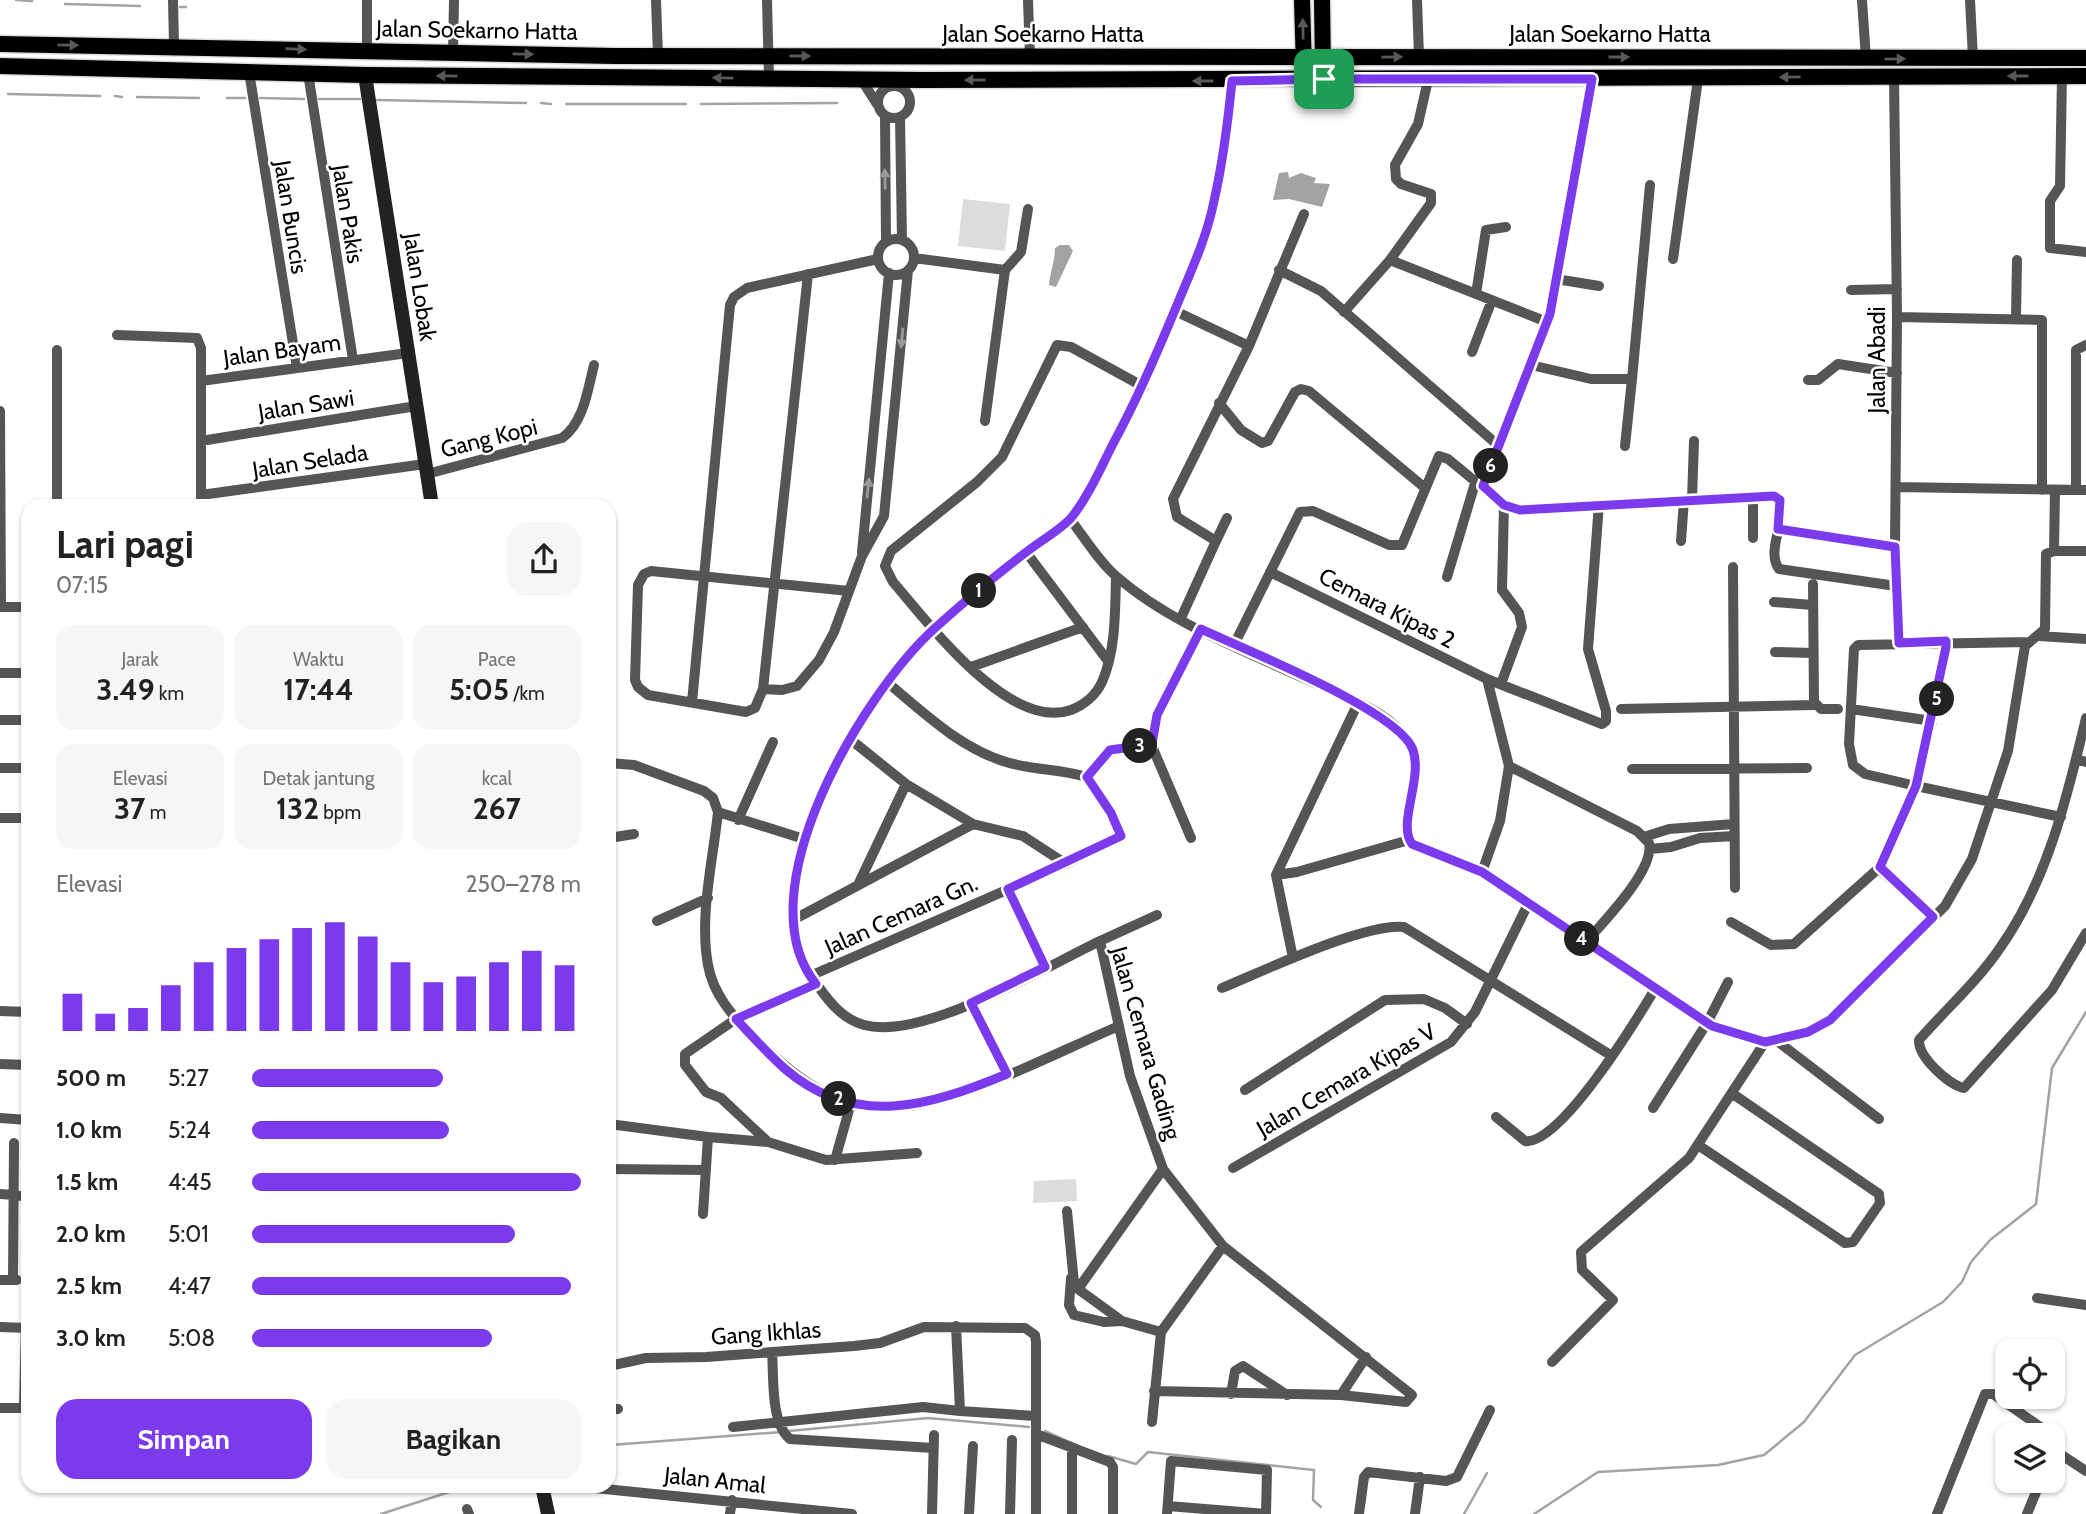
<!DOCTYPE html>
<html lang="id">
<head>
<meta charset="utf-8">
<style>
  :root { --surface:#fff; --page:#f6f6f6; --text:#222; --muted:#767676; --accent:#7c3aed }
  body { margin:0; font-family:Cabin,sans-serif; background:var(--page); color:var(--text); height:100vh; display:flex; flex-direction:column; font-size:26px; white-space:nowrap }
  * { box-sizing:border-box; margin:0 }
  p { font-size:23px; color:var(--muted) }
  .icon { flex:none; width:38px; height:38px; fill:none; stroke:currentColor; stroke-width:2; stroke-linecap:round; stroke-linejoin:round }
  .map { position:relative; flex:1; overflow:hidden }
  .panel { position:absolute; left:21px; top:499px; width:595px; height:994px; display:flex; flex-direction:column; background:var(--surface); border-radius:21px; box-shadow:0 2px 5px #0004 }
  .panel>* { flex:none }
  .controls { position:absolute; left:1995px; top:1339px; display:grid; gap:14px }
  .controls a { display:grid; place-items:center; width:70px; height:70px; border-radius:14px; background:var(--surface); box-shadow:0 2px 5px #0004; font-size:35px }
  .pin { position:absolute; display:grid; place-items:center; width:60px; height:60px; color:#fff; margin:-30px; border-radius:14px; box-shadow:0 4px 10px #0006 }
  .km { position:absolute; width:35px; height:35px; margin:-18px; border-radius:50%; background:#222; color:#fff; font-size:19px; line-height:35px; text-align:center }
  .round { display:grid; place-items:center; flex:none; width:74px; height:74px; border-radius:21px; background:var(--page) }
  .head { display:flex; align-items:center; justify-content:space-between; height:119px; padding:0 35px }
  h1 { font-size:38px; font-weight:700; line-height:52px }
  .figures { display:grid; grid-template-columns:repeat(3,1fr); gap:10px; height:119px; padding:7px 35px }
  .figures div { display:grid; align-content:center; border-radius:18px; background:var(--page); text-align:center }
  .figures b { font-size:30px; font-weight:700 }
  .figures small { font-size:19px; font-weight:400 }
  .figures p { font-size:19px }
  .chart { height:196px; padding:14px 35px }
  .chart p { display:flex; justify-content:space-between }
  .chart svg { width:100%; height:126px; margin-top:7px; stroke:var(--accent); stroke-width:6 }
  .cta { display:flex; gap:14px; margin-top:auto; padding:14px 35px }
  .cta a { flex:1; height:80px; border-radius:21px; background:var(--accent); color:#fff; font-size:28px; font-weight:700; line-height:80px; text-align:center }
  .cta a+a { background:var(--page); color:var(--text) }
  ul { padding:0 35px; list-style:none; font-size:23px }
  li { display:grid; grid-template-columns:112px 84px 1fr; align-items:center; height:52px }
  li i { height:18px; border-radius:9px; background:var(--accent) }
  .map>svg:first-child { display:block }
</style>
</head>
<body>
<div class="map">
<svg width="2086" height="1514" viewBox="0 0 2086 1514">
  <rect width="100%" height="100%" fill="#fff"/>
  <path fill="#dcdcdc" d="M963,199l47,5 -5,47 -47,-5z
    M1076,1179l1,22 -44,2 1,-22z"/>
  <path fill="#a3a3a3" d="M1288,172l1,6 12,-5 15,5 -2,5 16,1 -8,23 -33,-8 -16,1 6,-27z
    M1060,245h9l4,6 -17,36 -7,-2c1,-13 6,-24 6,-37z"/>
  <g fill="none" stroke-linecap="round" stroke-linejoin="round">
    <path stroke="#a3a3a3" stroke-width="2.5" d="M16,0l16,1
      M65,4l75,2
      M180,7h6
      M8,94l92,2
      M115,96l7,1
      M137,97l62,1
      M227,98h18
      M260,98l44,1
      M319,99h41
      M377,100l149,3
      M541,103l10,1
      M566,104h120
      M701,104l136,-1
      M789,1431l139,-13 101,9
      M1045,1431l33,15
      M611,1445l171,-13
      M1108,1456l28,8 12,-12 166,18 -1,30 8,7
      M381,1514l87,-28
      M1464,1514l23,-41
      M1534,1514l64,-42 120,-7 46,-10 40,-33 51,-67 88,-53 19,-20 9,-20 19,-22 46,-36 16,-136 34,-56"/>
    <g stroke="#dbdbdb" stroke-width="19">
      <path id="primary" d="M1302,0l2,68
        M1322,0l1,68
        M0,44l615,12 1471,2
        M0,66l365,9 557,5 1164,-4"/>
    </g>
    <path stroke="#555" stroke-width="10" d="M173,0l1,45
      M367,0v50
      M656,0l2,55
      M767,0l2,79
      M1028,0l2,57
      M1417,0l2,56
      M1862,0l4,59
      M1970,0l3,58
      M453,53l1,-53
      M249,72l48,296
      M308,73l45,287
      M2062,76l-2,110 -10,15v47l36,4
      M1894,77l3,240 -2,230 4,96
      M861,79l16,25
      M878 102a16 16 0 1 1 32 0a16 16 0 1 1-32 0Z
      M885,116l1,126
      M900,117l2,123
      M878 257a18 18 0 1 1 36 0a18 18 0 1 1-36 0Z
      M914,258l91,12 -20,151
      M1673,259l25,-180
      M1390,260l157,62
      M1005,270l16,-18 7,-43
      M1279,270l42,21 179,156
      M1556,279l43,7
      M1851,290l46,-1
      M1476,294l10,-64 20,-3
      M1175,311l74,35
      M1344,312l46,-52 41,-57v-9l-30,-10 -5,-5 -1,-14 23,-41 10,-44
      M1897,317l145,3v170
      M2016,317l1,-57
      M117,335l80,3 4,10v33l207,-28
      M1472,352l20,-52
      M1531,365l60,14h41l-7,67
      M1632,379l18,-194
      M1808,380h10l20,-16 59,9
      M1219,403l22,27 21,13 6,-2 27,-49 6,-3 8,2 116,97
      M0,411l1,196
      M201,441l215,-35
      M427,474l135,-36c22,-15 26,-50 32,-73
      M1483,486l67,-172 42,-235
      M1896,487l190,3
      M2076,490v-140l10,-5
      M201,495l224,-31
      M1753,496v42
      M1692,499l2,-58
      M57,506v-156
      M201,506v-125
      M1070,519c15,19 29,43 47,58 54,47 129,74 193,104 29,13 71,27 92,52 34,39 -9,83 10,111l70,28 230,154 53,16 43,-10 22,-12 115,-114 27,-47 36,-108 17,-105 20,-17 1,-75 8,-3h32
      M1778,529l117,18
      M1216,541l11,-23
      M1681,541l3,-41
      M2054,551l1,-61
      M862,552l27,-279
      M1026,552l82,109
      M1733,567l2,321
      M1270,572l217,107 115,45 4,-3v-10l-18,-62 11,-145
      M1116,577c-1,34 0,73 -14,105 -6,13 -18,23 -31,28 -62,22 -143,-88 -178,-128l-8,-16 6,-15 86,-69 25,-25 55,-112 14,2 73,40
      M1447,577l29,-97
      M1813,584l1,118 7,7h17
      M849,591l-198,-20 -7,3 -6,11 -3,95 3,7 10,8 98,17 9,-4 8,-19 19,1 15,-4 22,-26 15,-28 28,-76 22,-40 24,-246
      M1774,602l39,3
      M0,607h28
      M1181,618l35,-77 -39,-24 -4,-18 76,-153 55,-132
      M2039,636l47,3
      M1946,641l-14,80 -16,65 145,31
      M1234,645l66,-133 13,-1 76,34h13l37,-89 9,3 56,46 10,5 262,-14c16,17 -12,53 3,73l117,17
      M1775,652l38,1
      M971,667l112,-40
      M0,673h28
      M1501,684l21,-57 -3,-14 -17,-23 2,-85
      M763,689l45,-415
      M692,702l38,-397 4,-8 13,-9 131,-29
      M1621,709l193,-4
      M1851,709l81,12
      M2086,718c-19,79 -38,162 -86,230 -24,35 -54,61 -81,92 -1,17 30,45 45,48l88,-98 34,-57
      M0,720h28
      M850,739l56,45 67,40 50,12 43,28
      M2076,759l10,3
      M609,763l25,2 70,26 9,7 5,14c-5,49 -19,104 -10,153 5,29 25,52 45,71 50,50 94,82 168,68 61,-12 139,-53 198,-78
      M1509,766l128,65 12,12c6,27 -46,79 -63,99
      M0,768h28
      M1632,769l175,-1
      M1087,777l23,-27 42,-6
      M718,812l86,27
      M0,818h28
      M738,820l35,-78
      M1644,837l25,-8 65,-5
      M609,838l25,-4
      M1191,838l-37,-87c-9,-34 32,-92 47,-122
      M1650,849l21,-2 29,-9 34,-2
      M1482,872l18,-51 9,-55 -22,-87
      M1276,875l21,-3 112,-32
      M858,885l48,-101
      M1008,889l37,78
      M1933,917l-52,-46 1,-12 34,-73 -51,-12 -12,-9 -4,-21 5,-95 4,-4 171,-3
      M793,920l180,-96
      M657,921l51,-23
      M1731,922l40,23 23,-1 86,-77
      M1100,941l57,-26
      M1293,958l-17,-83 82,-172
      M810,976l256,-112 55,-28 -10,-23 -24,-36c-26,-8 -55,-7 -81,-15 -46,-14 -82,-49 -118,-79
      M816,984l-80,35 -51,35v11l21,27 15,6 47,44 58,18 91,-7
      M1222,988c41,-17 142,-65 182,-61l208,129
      M971,1003l36,71
      M0,1011l28,1
      M1777,1041l102,78
      M0,1064l28,1
      M1245,1090l140,-90 39,-1 21,9 22,16
      M1653,1108l54,-85 21,-41
      M1496,1117l29,24c35,5 112,-122 130,-152
      M0,1118l28,2
      M609,1124l99,13 -5,77
      M708,1137l60,5
      M1698,1145l147,98 8,-1 27,-39 -1,-9 -146,-100
      M835,1160l16,-57
      M1233,1168l218,-126 24,-30 53,-108
      M609,1169l96,1
      M0,1194l28,2
      M1067,1211l7,72
      M1071,1278l-2,27 5,10 30,7 18,-1
      M0,1280h17
      M13,1280l1,-137
      M2037,1298l49,7
      M956,1326l4,85 76,5
      M0,1327l28,1
      M1161,1332l-39,-11 -44,-32 85,-120
      M772,1352c2,24 -2,71 18,87l143,9
      M1552,1362l61,-62 -31,-30 -1,-18 108,-94 76,-116
      M609,1366l37,-8 60,-1 148,-11 26,-3 44,-16 101,1 10,7 1,7v172
      M1154,1391l187,4 65,7 6,-7 -189,-149 -60,-77 -33,-93 -30,-135c-55,26 -177,100 -236,84 -21,-6 -34,-22 -46,-39 -13,-17 -22,-34 -25,-56 -11,-93 75,-241 142,-302 29,-26 60,-51 90,-75 15,-12 37,-23 48,-38 42,-63 72,-133 101,-203 15,-36 31,-71 40,-109 10,-40 14,-82 18,-122
      M1231,1394l4,-23 8,-5 44,29
      M1341,1395l25,-38
      M0,1408h27
      M24,1408l3,-127
      M609,1410l9,-1
      M1152,1422l9,-90 62,-86
      M733,1427l190,-20 37,4
      M1036,1434l74,28 3,5v47
      M1072,1448v66
      M2054,1450l32,21
      M575,1486l277,28
      M467,1509l2,5
      M730,1514l2,-14
      M932,1514l2,-79
      M969,1514l4,-68
      M1010,1514l2,-74
      M1167,1514l4,-53 96,9 -1,44 -98,-8
      M1359,1514l5,-37 4,-5 78,9 11,-4 33,-67
      M1415,1514l5,-37
      M1937,1514l48,-120h8l59,41
      M2027,1514l14,-34"/>
    <path stroke="#222" stroke-width="14" d="M365,75l67,431
      M542,1486l6,28"/>
    <use href="#primary" stroke="#000" stroke-width="16"/>
  </g>
  <defs><path id="oneway-solid" d="M-6-.8H1V-3.2L6.5 0L1 3.2V.8H-6Z" transform="scale(1.75)"/></defs>
  <g fill="#595959">
    <use href="#oneway-solid" transform="translate(1303 29) rotate(-91)"/>
    <use href="#oneway-solid" transform="translate(68 45) rotate(1)"/>
    <use href="#oneway-solid" transform="translate(296 49) rotate(2)"/>
    <use href="#oneway-solid" transform="translate(523 54) rotate(1)"/>
    <use href="#oneway-solid" transform="translate(800 56)"/>
    <use href="#oneway-solid" transform="translate(1392 57) rotate(-1)"/>
    <use href="#oneway-solid" transform="translate(1619 57)"/>
    <use href="#oneway-solid" transform="translate(1895 59) rotate(-1)"/>
    <use href="#oneway-solid" transform="translate(447 76) rotate(-179)"/>
    <use href="#oneway-solid" transform="translate(2018 76) rotate(180)"/>
    <use href="#oneway-solid" transform="translate(1790 77) rotate(179)"/>
    <use href="#oneway-solid" transform="translate(723 78) rotate(-179)"/>
    <use href="#oneway-solid" transform="translate(975 80) rotate(-180)"/>
    <use href="#oneway-solid" transform="translate(1203 81) rotate(180)"/>
  </g>
  <g fill="#999">
    <use href="#oneway-solid" transform="translate(885 179) rotate(-91)"/>
    <use href="#oneway-solid" transform="translate(902 338) rotate(95)"/>
    <use href="#oneway-solid" transform="translate(868 488) rotate(-84)"/>
  </g>
  <g fill="none" stroke-linecap="round" stroke-linejoin="round">
    <g stroke="#fff" stroke-width="14">
      <path id="route" d="M1324,79h268l-42,235 -67,172 21,19 16,5 254,-14 6,4 -2,29 117,18 4,96 47,-2v6l-30,139 -36,81 53,50 -103,103 -22,12 -43,10 -53,-16 -230,-154 -70,-28c-15,-21 11,-64 1,-94 -13,-39 -170,-101 -212,-121l-44,86 -5,29 -42,6 -23,27 24,36 10,23 -113,53 37,78 -74,36 36,71c-77,32 -152,55 -222,-5 -17,-15 -33,-33 -49,-50l80,-35c-74,-91 48,-292 119,-356 30,-27 62,-54 94,-78 13,-10 31,-20 42,-32 18,-22 31,-53 44,-78 24,-44 43,-89 62,-135 14,-34 30,-68 37,-104 9,-39 14,-80 18,-120z"/>
    </g>
    <use href="#route" stroke="#7c3aed" stroke-width="9"/>
  </g>
  <g text-anchor="middle" stroke-width="5" stroke-linejoin="round" paint-order="stroke">
    <g font-size="23" fill="#000" stroke="#fff">
      <text transform="translate(477 30) rotate(1)" y="8">Jalan Soekarno Hatta</text>
      <text x="1043" y="42">Jalan Soekarno Hatta</text>
      <text x="1610" y="42">Jalan Soekarno Hatta</text>
      <text transform="translate(348 214) rotate(81)" y="8">Jalan Pakis</text>
      <text transform="translate(291 217) rotate(81)" y="8">Jalan Buncis</text>
      <text transform="translate(420 287) rotate(81)" y="8">Jalan Lobak</text>
      <text transform="translate(282 350) rotate(-8)" y="8">Jalan Bayam</text>
      <text transform="translate(1877 360) rotate(-90)" y="8">Jalan Abadi</text>
      <text transform="translate(306 405) rotate(-9)" y="8">Jalan Sawi</text>
      <text transform="translate(489 438) rotate(-14)" y="8">Gang Kopi</text>
      <text transform="translate(310 461) rotate(-9)" y="8">Jalan Selada</text>
      <text transform="translate(1387 608) rotate(27)" y="8">Cemara Kipas 2</text>
      <text transform="translate(901 915) rotate(-24)" y="8">Jalan Cemara Gn.</text>
      <text transform="translate(1146 1043) rotate(74)" y="8">Jalan Cemara Gading</text>
      <text transform="translate(1346 1080) rotate(-30)" y="8">Jalan Cemara Kipas V</text>
      <text transform="translate(766 1333) rotate(-4)" y="8">Gang Ikhlas</text>
      <text transform="translate(715 1480) rotate(6)" y="8">Jalan Amal</text>
    </g>
  </g>
</svg>
<div class="controls">
<a><svg class="icon" aria-label="locate" viewBox="0 0 24 24"><circle cx="12" cy="12" r="6"/><path d="M12 2v4M12 18v4M2 12h4M18 12h4"/></svg></a>
<a><svg class="icon" aria-label="layers" viewBox="0 0 24 24"><path d="M12 4l9 5-9 5-9-5zM3 14l9 5 9-5"/></svg></a>
</div>
<div class="pin" style="left:1324px;top:79px;background:#1e9e55"><svg class="icon" aria-label="arrive" viewBox="0 0 24 24"><path d="M6 21V4h12l-3 4 3 4H6"/></svg></div>
<b class="km" style="left:979px;top:591px">1</b>
<b class="km" style="left:839px;top:1099px">2</b>
<b class="km" style="left:1140px;top:746px">3</b>
<b class="km" style="left:1582px;top:939px">4</b>
<b class="km" style="left:1937px;top:699px">5</b>
<b class="km" style="left:1491px;top:466px">6</b>
<section class="panel">
<div class="head"><div><h1>Lari pagi</h1><p>07:15</p></div><a class="round"><svg class="icon" aria-label="share" viewBox="0 0 24 24"><path d="M12 15V3M7 8l5-5 5 5M5 13v7h14v-7"/></svg></a></div>
<div class="figures">
<div><p>Jarak</p><b>3.49<small> km</small></b></div>
<div><p>Waktu</p><b>17:44</b></div>
<div><p>Pace</p><b>5:05<small> /km</small></b></div>
</div>
<div class="figures">
<div><p>Elevasi</p><b>37<small> m</small></b></div>
<div><p>Detak jantung</p><b>132<small> bpm</small></b></div>
<div><p>kcal</p><b>267</b></div>
</div>
<div class="chart"><p><span>Elevasi</span>250–278 m</p>
<svg viewBox="0 0 160 44" preserveAspectRatio="none"><path d="M5 44V31M15 44V38M25 44V36M35 44V28M45 44V20M55 44V15M65 44V12M75 44V8M85 44V6M95 44V11M105 44V20M115 44V27M125 44V25M135 44V20M145 44V16M155 44V21"/></svg>
</div>
<ul>
<li><b>500 m</b>5:27<i style="width:58%"></i></li>
<li><b>1.0 km</b>5:24<i style="width:60%"></i></li>
<li><b>1.5 km</b>4:45<i style="width:100%"></i></li>
<li><b>2.0 km</b>5:01<i style="width:80%"></i></li>
<li><b>2.5 km</b>4:47<i style="width:97%"></i></li>
<li><b>3.0 km</b>5:08<i style="width:73%"></i></li>
</ul>
<div class="cta"><a>Simpan</a><a>Bagikan</a></div>
</section>
</div>
</body>
</html>
